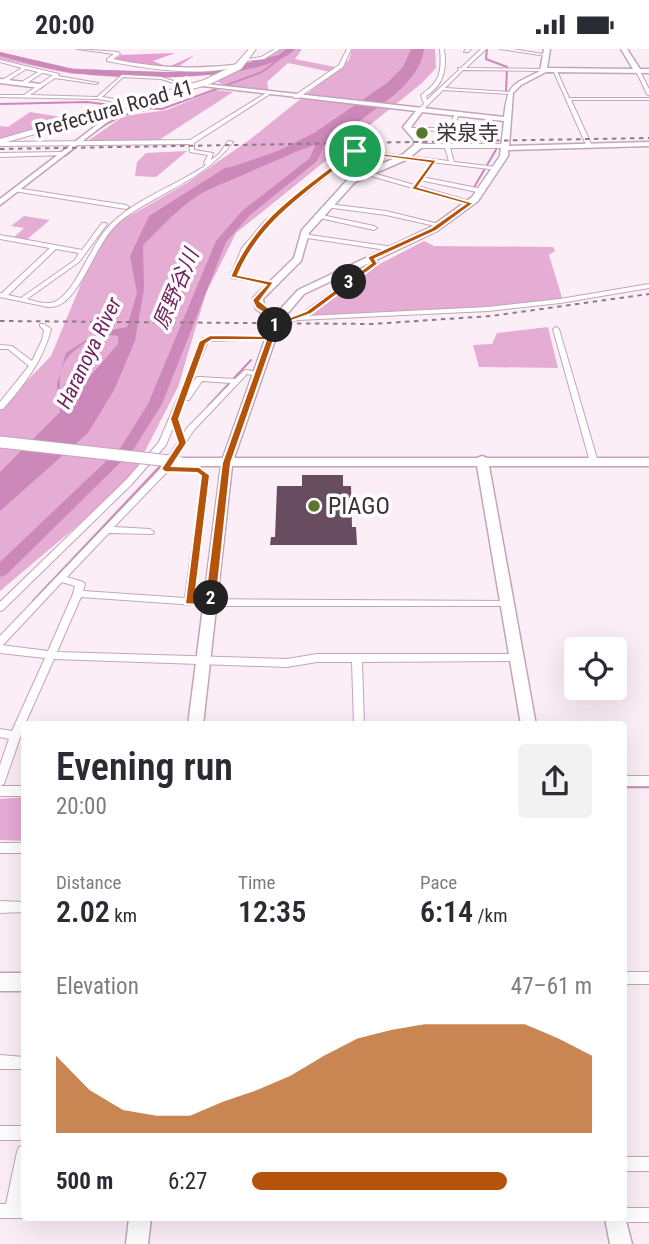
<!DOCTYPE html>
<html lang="en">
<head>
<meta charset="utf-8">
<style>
  :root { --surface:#fff; --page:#f2f2f3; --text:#2b2b33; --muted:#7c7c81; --accent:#b45309 }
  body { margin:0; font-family:"Roboto Condensed","Noto Sans JP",sans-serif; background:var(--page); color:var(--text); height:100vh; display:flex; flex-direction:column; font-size:26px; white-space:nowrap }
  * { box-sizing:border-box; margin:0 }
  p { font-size:23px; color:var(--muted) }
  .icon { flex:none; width:38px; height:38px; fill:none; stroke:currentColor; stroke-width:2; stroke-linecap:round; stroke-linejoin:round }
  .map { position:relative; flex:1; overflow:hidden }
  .side { position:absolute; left:21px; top:672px; width:606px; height:500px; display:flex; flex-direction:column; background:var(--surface); border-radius:7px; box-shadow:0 7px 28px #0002 }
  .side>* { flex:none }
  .buttons { position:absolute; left:564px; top:588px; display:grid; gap:14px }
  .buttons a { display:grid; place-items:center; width:63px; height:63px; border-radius:7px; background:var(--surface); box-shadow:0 7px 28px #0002; font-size:35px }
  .pin { position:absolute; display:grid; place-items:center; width:60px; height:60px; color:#fff; margin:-30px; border:4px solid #fff; border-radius:50%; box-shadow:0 2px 7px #0007 }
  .km { position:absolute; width:35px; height:35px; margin:-18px; border-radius:50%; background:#222; color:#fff; font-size:19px; line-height:35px; text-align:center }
  .round { display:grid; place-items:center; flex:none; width:74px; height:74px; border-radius:7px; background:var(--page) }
  .overview { display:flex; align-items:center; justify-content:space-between; height:119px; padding:0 35px }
  h1 { font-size:38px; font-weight:600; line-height:52px }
  .stats { display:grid; grid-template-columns:repeat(3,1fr); gap:10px; height:119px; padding:7px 35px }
  .stats div { display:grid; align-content:center }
  .stats b { font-size:30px; font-weight:600 }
  .stats small { font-size:19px; font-weight:400 }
  .stats p { font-size:19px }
  .chart { height:196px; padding:14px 35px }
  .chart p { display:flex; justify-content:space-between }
  .chart svg { width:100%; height:126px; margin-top:7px; fill:var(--accent); opacity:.7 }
  ul { padding:0 35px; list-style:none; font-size:23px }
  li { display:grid; grid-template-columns:112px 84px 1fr; align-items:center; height:52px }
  li i { height:18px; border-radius:9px; background:var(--accent) }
  .status { display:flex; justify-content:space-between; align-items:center; height:49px; padding:0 35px; background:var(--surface); direction:ltr }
  .status svg { height:19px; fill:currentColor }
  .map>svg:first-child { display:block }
</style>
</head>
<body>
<div class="status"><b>20:00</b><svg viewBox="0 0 49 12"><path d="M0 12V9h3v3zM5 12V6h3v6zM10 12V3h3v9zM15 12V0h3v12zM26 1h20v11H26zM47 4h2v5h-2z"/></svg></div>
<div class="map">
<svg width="649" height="1195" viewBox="0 0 649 1195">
  <rect width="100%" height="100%" fill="#fceef7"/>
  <path fill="#e5acd4" d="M277,0h14l-27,22 31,-22h7l-7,10 40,8 -4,5 -43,-9 -21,19 2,11 -43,-7 -8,-4 -1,-7 -144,-1 -73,-15v-7l62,16 111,5 29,-1 44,-7z
    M352,0h83l1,19 -14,15 -186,150 -30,60 -28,94 -49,95 -129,109v-182l51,-53 47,-113 23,-22 66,-38 61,-42 101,-81z
    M215,41l18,2 -74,48h-70l35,-24 43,-6z
    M30,63l44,7 -74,21v-14l8,1z
    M187,102l-31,26 -21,-1 2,-14 9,-9z
    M24,167l26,4 -24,20 -13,-2 11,-10 -13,-2z
    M424,192l10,5 119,1 2,4 -6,4 14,46 -192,14h-64l67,-48z
    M548,278l10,41 -79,-1 -6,-22 19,-1 5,-11z
    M24,748v44l-24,-1v-41z"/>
  <path fill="#e59fd1" d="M175,4l-22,8 15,6 27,-12 -23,16 -58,-11 7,-5z"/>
  <path fill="#cc88b9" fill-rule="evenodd" d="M411,0h13c-6,63 -164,116 -216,141 -25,12 -45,36 -65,55l1,44 -9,52 -21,49 -26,43 -88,78v-39l60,-60 -3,-28 9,-31 31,-20 30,-6 10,-34 -7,-37 19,-40 76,-48 29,-5 60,-30 73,-50 16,-16zM99,285l19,2v8l-47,54 -10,-5c-7,-33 15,-45 38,-59z"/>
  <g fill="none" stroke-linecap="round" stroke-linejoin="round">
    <path stroke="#cc88b9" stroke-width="2" d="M487,0l-1,10 21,8 -1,25
      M0,55l87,-2 32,4
      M129,58l33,2 100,-37 20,-15
      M47,106l18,1c25,-20 47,-42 80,-46
      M473,140l24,-41
      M208,357l43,-46
      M49,535l114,-121"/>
    <path stroke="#cc88b9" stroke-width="2.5" d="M33,552l17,-18
      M623,738h26"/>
    <path fill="#cc88b9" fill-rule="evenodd" d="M286,0h9c-32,34 -175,31 -221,24 -25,-3 -50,-11 -74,-17v-4l74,17 93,3h41l71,-17z
      M379,50l3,5 -33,25 -23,12 -9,20 -67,54 -24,27 -64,162 -29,46 -127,125 -6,2v-15l121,-115 27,-43 68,-163 26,-30 68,-53 5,-13 -83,28h-6v-4l98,-34z"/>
  </g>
  <path fill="#684c60" d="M302,426h41v11h8l1,41h4l1,18h-87l1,-8h4l2,-51h25z"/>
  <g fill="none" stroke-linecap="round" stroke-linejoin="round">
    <g stroke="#c4a4ba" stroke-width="2">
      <path id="street" d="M77,0l41,3 2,2 -7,5c43,9 83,11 127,5l2,1c-38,13 -95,4 -135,-4v-2l7,-5z
        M275,0h5l-16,10 -19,2 -2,-1 18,-3z
        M347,0h4l-8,18 -45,31h-4v-2l45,-31z
        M440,0h4c3,20 0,36 -18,47l1,4 32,-30 -1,-2h3l20,-19h5l-20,19 79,1 2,1 -2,1 -82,-1 -18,18 65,4 2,1 -2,1 -67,-4 -21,21h-4v-2l6,-5 -3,-9c19,-13 21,-23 19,-46z
        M466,0h5l-3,3h-4z
        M500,0h12l37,6 -2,1z
        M0,11l59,14 -1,2 40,7 -2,1 -41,-6 -25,17 67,2 25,-22 39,2 31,10 -2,1 -29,-9 -38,-2 -21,20 35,6 -2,2 -37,-6 -98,-2v-2h24l29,-20 -11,-2 -18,12h-4v-2l18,-11 -12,-3 -20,13h-4v-2l20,-12 -22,-6z
        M553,21l4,1 12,27h80v2h-78l21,46 -5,1z
        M638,21l2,1 9,18v6l-2,-1 -11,-23z
        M266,44l4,1 -76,49v7l19,3 -2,7 8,-6 9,-13 5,1c-21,27 -49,41 -78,57 -14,8 -29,16 -40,27 -20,21 -31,61 -51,76 -5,4 -10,5 -16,5l-48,-10v-4h2l48,-45 -50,-9v-4l82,15 20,-27h4l1,1 -28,38 -52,37c10,3 22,7 31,1 22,-15 33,-59 56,-79 26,-24 63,-36 92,-56l-2,-2 4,-8 -18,-3 -1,-8 -189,2v-4l190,-2zM56,200l23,4 -4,7 -54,38 -13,-3z
        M457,64l2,1 -6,14 2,2 -4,1 -3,8 1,5h56l3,2 -3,2h-55l4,14 42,5 3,2 -1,1 -142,-17 -87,70 -21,25 -11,28 37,7v2l-43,-7 -1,-1 12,-29 23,-27 88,-71 96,11 -4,-13h-27l-3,-2 3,-2h26l-2,-5 4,-8 -39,-1 -2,-1 2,-1h41l7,-14z
        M62,103l3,2 -1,1 -64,2v-4z
        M366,122l107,31 1,1 -5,1 -105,-30v-2z
        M422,128l60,12 3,2 -3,2 -62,-13v-2z
        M16,139l110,17 3,2 -3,2 -112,-18 -1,-1z
        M328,155l58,7 57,14 -3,2 -54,-12 -60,-8v-2z
        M317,165l57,12 3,2 -3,2 -59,-13 -1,-1z
        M303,185l90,13 3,2 -3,2 -92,-14v-2z
        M370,208l8,5v2l-72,52 182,-9 72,-8 89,-15v4l-89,15 -72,8 -190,9 -10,2 -5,8h-11v-2l7,-1 4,-8 15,-3 74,-53 -5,-4z
        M40,275h4l7,5c-8,32 -27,56 -48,80h-3v-7l29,-36 -21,-17h-8v-4l12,1 20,15 10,-21 2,-10 -4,-4z
        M556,278l3,2 39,133 -1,2h-3l-4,-2 -37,-133z
        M271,287l2,1v2l-65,2 -20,49 9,-13h3l35,2 10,-9 16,2 1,2 -4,2 -11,-2 -54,57 -22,36h28l11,8 -16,124 314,2 5,3 -2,2h-301l-129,-9 -24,55 230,7 30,-5h200l3,1 2,3 -2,3 -158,1 2,63h-10l-2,-63h-35l-30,5 -233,-8 -29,65 1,1h-2v7h-2l-17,49 -1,3 -4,2v-21l9,-26 -9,-2v-8l12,2 33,-73 -45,-5v-17l162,-169 25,-39 44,-45 -29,-2 -13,19h-5l-18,45 -34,39 -129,126 -3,1v-9l126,-122 33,-38 44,-104zM167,423h30l5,4 -17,122 -102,-7 2,-7 -2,-2 -16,-5 42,-44 44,1 1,-2 -4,-3 -36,-2zM62,533l13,4 -2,8 -25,57 -47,-6h2z
        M623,727h26v10h-26z
        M0,737h24v10h-24z
        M0,794h24v10h-24z
        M0,852l24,1v10l-24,1z
        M623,923h26v12h-26z
        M0,1006l24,2v12h-24z
        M0,1077h24v14h-24z
        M24,1096v40l-3,19h3l1,14h-25v-14h6l11,-52 2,-5z
        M623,1108h26v14h-26z
        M623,1159h26v14h-26l-5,-2 -1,-2h6z"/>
    </g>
    <g stroke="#c4a4ba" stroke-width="3">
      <path id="secondary" d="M544,0h6l-3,19 86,1 -12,-20h6l13,20h9v4l-103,-1 -25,13 -8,8 -4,53 140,-4v4l-141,4v6l-30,45 -41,30 -133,63 -22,26 -48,138h243l5,-2 5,2h162v8h-160l47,259h-15l-44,-259h-245l-29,259h-15l33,-259h-42l-6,-4 6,-4h44l49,-138 -16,-11 -3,-11 41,-40 8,-28 47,-52 53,-23 12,-10v-5l-11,-13 13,-16 -222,-26 3,-2 307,34c4,-34 7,-31 36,-46zM422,63l82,9 -4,35 -28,41 -41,30 -133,63 -22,24 -12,-8 -1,-7 38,-38 8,-28 46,-51 53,-23 13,-11 1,-8 -11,-13z
        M0,30l40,5 3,2 -3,2 -40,-5z
        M119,59l5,1 -124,96v-6z
        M0,924h24v18h-24z
        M623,1161l9,34h-22l-5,-26h18z
        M129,1169h22l-3,26h-22z"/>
    </g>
    <g stroke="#c4a4ba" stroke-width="2">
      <path id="primary" d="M249,0h7l-15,20 -31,15 -210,60v-5l204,-59 31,-15z"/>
    </g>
    <use href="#street" fill="#fff" fill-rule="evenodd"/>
    <use href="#secondary" fill="#fff" fill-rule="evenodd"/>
    <use href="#primary" fill="#fff" fill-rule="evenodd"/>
    <path stroke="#8b7d86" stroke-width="2" stroke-dasharray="4.5 4.5" stroke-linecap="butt" d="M0,100l649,-11
      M0,272l372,3 119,-8 158,-22"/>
    <g stroke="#c4a4ba" stroke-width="13" stroke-linecap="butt">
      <path id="secondary-bridge" d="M0,393l179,20"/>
    </g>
    <use href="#secondary-bridge" stroke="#fff" stroke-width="11"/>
  </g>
  <path fill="#b45309" stroke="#fff" stroke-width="2" fill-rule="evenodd" d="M353,101l84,10 -19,27 56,16 -38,28 -61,28 3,5 -67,50 -23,8 -4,8 -7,1 -46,132 -15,140 -6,3 -25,-2 16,-128 -4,-3 -32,-1 -4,-3 17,-26 -8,-24 29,-78 11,-6 58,1 5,-17 -17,-11 -4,-8 14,-15 -36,-8c25,-61 73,-88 123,-127zM357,104l73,10 -19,26 54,15 -34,24 -64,29 4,6 -65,48 -26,10v-4l-20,-16 14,-19 -36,-7c23,-55 73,-85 119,-122zM212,291h54l-44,123 -17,135h-10l15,-123 -11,-8 -27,-1 15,-23 -8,-24 27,-75z"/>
  <g fill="#59762b" stroke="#fff" stroke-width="2.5">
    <circle cx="422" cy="84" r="7"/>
    <circle cx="314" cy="457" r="7"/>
  </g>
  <g text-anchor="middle" stroke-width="7" stroke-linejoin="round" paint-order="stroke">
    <g font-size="21" fill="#3e313a" stroke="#fff">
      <text transform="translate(114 60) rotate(-16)" y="7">Prefectural Road 41</text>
    </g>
    <g font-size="21" fill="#3e313a" stroke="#fff" text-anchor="start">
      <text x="436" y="91">栄泉寺</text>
    </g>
    <g font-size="21" font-style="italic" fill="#722261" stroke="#fff">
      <text transform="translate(176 240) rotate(-67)" y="7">原野谷川</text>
      <text transform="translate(89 304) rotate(-64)" y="7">Haranoya River</text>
    </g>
    <g font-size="24" fill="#3e313a" stroke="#fff" text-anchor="start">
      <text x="328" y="465">PIAGO</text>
    </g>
  </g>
</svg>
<div class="buttons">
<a><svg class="icon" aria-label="locate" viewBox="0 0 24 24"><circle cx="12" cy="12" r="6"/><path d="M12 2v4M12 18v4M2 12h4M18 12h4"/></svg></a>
</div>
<div class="pin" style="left:355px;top:102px;background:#1e9e55"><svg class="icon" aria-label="arrive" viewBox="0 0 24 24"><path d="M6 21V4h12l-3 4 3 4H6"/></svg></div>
<b class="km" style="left:275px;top:276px">1</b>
<b class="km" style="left:211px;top:549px">2</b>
<b class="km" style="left:349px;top:233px">3</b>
<section class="side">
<div class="overview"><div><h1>Evening run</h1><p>20:00</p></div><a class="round"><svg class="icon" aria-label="share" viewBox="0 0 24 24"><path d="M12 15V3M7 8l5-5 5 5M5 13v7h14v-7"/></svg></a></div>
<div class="stats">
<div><p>Distance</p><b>2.02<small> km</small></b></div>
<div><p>Time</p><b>12:35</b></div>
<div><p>Pace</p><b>6:14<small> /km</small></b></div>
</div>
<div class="chart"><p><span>Elevation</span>47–61 m</p>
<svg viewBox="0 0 160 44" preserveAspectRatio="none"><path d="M0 44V17L10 29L20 36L30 38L40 38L50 33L60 29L70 24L80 17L90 11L100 8L110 6L120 6L130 6L140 6L150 11L160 17V44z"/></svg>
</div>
<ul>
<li><b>500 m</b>6:27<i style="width:75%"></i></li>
</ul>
</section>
</div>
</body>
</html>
